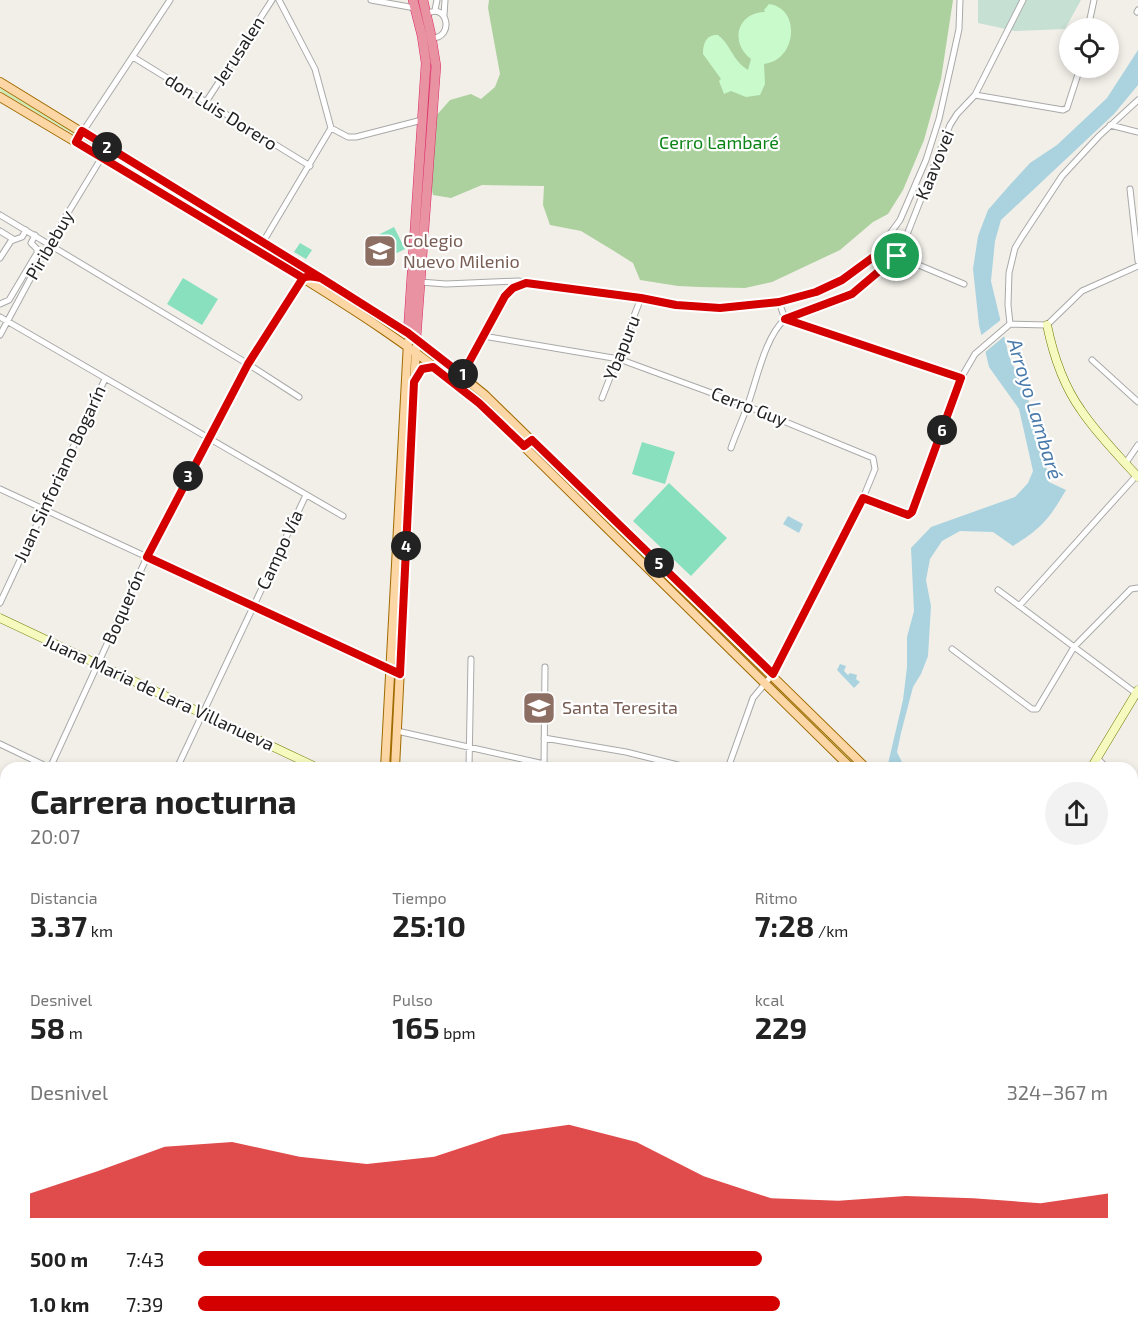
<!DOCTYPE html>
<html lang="es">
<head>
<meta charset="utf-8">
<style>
  :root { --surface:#fff; --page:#f2f2f2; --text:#222; --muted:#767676; --accent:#d40000 }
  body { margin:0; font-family:"Exo 2",sans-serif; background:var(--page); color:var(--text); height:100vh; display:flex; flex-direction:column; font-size:22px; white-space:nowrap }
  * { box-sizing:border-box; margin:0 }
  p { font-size:20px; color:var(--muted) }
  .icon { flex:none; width:33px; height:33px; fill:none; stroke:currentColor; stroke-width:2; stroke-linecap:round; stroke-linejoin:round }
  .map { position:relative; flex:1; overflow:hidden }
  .drawer { position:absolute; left:0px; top:762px; width:1138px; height:578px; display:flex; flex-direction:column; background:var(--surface); border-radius:18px 18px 0 0; box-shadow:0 3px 9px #0003 }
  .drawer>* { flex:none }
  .buttons { position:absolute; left:1059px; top:18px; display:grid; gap:12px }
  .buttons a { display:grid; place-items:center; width:60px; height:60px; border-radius:50%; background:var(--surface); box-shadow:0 3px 9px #0003; font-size:30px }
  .pin { position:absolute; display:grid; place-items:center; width:51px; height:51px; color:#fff; margin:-26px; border:3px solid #fff; border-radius:50%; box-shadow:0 2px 6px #0007 }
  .km { position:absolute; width:30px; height:30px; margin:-15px; border-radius:50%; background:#222; color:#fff; font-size:16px; line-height:30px; text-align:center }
  .round { display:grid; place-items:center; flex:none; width:63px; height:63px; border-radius:32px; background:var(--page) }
  .head { display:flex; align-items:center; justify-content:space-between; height:102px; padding:0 30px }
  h1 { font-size:33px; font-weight:700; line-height:45px }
  .stats { display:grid; grid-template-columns:repeat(3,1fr); gap:9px; height:102px; padding:6px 30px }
  .stats div { display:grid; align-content:center }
  .stats b { font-size:30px; font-weight:700 }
  .stats small { font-size:16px; font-weight:400 }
  .stats p { font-size:16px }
  .chart { height:168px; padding:12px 30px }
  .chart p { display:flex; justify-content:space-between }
  .chart svg { width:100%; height:108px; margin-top:6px; fill:var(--accent); opacity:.7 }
  ul { padding:0 30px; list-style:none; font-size:20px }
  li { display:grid; grid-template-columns:96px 72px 1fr; align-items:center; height:45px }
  li i { height:15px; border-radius:8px; background:var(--accent) }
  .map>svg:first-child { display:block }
</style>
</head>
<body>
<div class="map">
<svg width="1138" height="1339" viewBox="0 0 1138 1339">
  <rect width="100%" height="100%" fill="#f2efe9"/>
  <path fill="#cdebb0" d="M0,88l75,45v2l-75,-44z
    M95,144l307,190v2l-90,-58 -218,-132z
    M468,384l293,288v2l-294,-288z
    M774,686h1l85,82h-3z"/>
  <path fill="#add19e" d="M489,0h464l-12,79 -17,61 -21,50 -15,24 -15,8 -33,28 -68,32 -27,6 -46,-1 -21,-1 -38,-6 -7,-17 -19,-12 -33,-20 -31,-6 -7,-20 1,-19 -62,-1 -31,13 -18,-3 -3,-15 5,-63 15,-17 21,-6 10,5 14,-12 5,-13 -12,-66z"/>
  <path fill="#c6e0d4" d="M978,0h103l-16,29 -50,2 -37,-8z"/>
  <path fill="#c8facc" d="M769,4c27,4 27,38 12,52 -5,5 -11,7 -17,8l1,20 -5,11 -14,2 -15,-6 -7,3 -5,-13 2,-2 -18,-25c0,-10 3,-20 15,-19 13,10 14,25 30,35l3,-11c-21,-16 -15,-46 14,-47l-1,-2z
    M1138,988v33l-5,-6v-17z"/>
  <path fill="#88e0be" d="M394,227l11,22 -16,8 -11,-22z
    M300,243l12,7 -6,9 -12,-7z
    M183,278l35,21 -16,26 -35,-21z
    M642,442l33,10 -10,32 -33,-10z
    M669,483l58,55 -36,38 -58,-55z"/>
  <path fill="#aad3df" d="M1138,50v35l-24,29 -113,106 -6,21 -4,40 18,75 19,43 14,42 7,41 17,8c-17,29 -24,38 -53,56l-20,-14 -33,-1 -18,10 -12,18 -4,21 5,26 -3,50 -7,18 -8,13 -12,46 -4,19 8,16h-18l16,-68 4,-33v-30l7,-26 -3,-63 20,-21 84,-30 13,-14 5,-12 -14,-62 -30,-42 -10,-42 -6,-56 5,-33 10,-26 20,-23 22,-24 27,-18 50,-47z
    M788,516l15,8 -4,9 -16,-9z
    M840,664l6,2 -2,5 4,4 2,-2 7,2 -1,4 4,3 -6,6 -17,-18z"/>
  <path fill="#f2efe9" d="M1002,319l5,15 -24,20 -4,-17z"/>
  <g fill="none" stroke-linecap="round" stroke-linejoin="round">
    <g stroke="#a9a9a9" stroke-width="7">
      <path id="street" d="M279,0l36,69 16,59 17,9h8l66,-17
        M371,0l44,8
        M435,10l2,-10
        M1137,12l1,-2
        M427,14c20,-13 28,24 5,24
        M444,15l1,-15
        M1088,28l6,-28
        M133,57l177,109
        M975,95l88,15 4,-2 13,-40
        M206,102l66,-102
        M1110,125l28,7
        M76,142l94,-142
        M1130,189l8,72
        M0,215l248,149 51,33
        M0,231l13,8
        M263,242l68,-114
        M0,258l11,-17 11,-4 4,-7
        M873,258l24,-2 67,28
        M420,282l26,2 72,-3 158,24 44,3 59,-6 36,-10 27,-12 30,-22 28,-38 26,-60 13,-41 15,-67 5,-23 1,-29
        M779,302l6,17
        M0,304l9,-4 28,-47v-4l-6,-6 4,-8
        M0,317l343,199
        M786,320l175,58
        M1010,324l37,1 35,-34 56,-25
        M0,335l49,-91 53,-87
        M483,336l136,23 128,47 126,52 2,11 -12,29 -90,176 -20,24 -25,70
        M1092,360l46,42
        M460,378l45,-82 8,-8 13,-5
        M602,398l39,-100
        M731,448c5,-15 12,-29 17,-44 9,-25 17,-67 37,-85l67,-25 45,-38 9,-19 44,-112 7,-11 18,-19 48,-95
        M1125,464l13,-19
        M0,489l400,185
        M863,498l45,17 4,-3 49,-134 14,-24 35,-30 -2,-19 1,-32 6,-25 8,-13 39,-59 37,-40 39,-36
        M998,590l139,104
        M0,603l105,-224
        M1019,606l118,-131
        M952,649l80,60h5l37,-62 57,-58 7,-1
        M397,731l147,33
        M544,738l82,14 64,16
        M0,744l50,24
        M1097,758l10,10
        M50,768l97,-211 61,-119 40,-74 56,-87
        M177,768l129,-273
        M469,768l2,-109
        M544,768l1,-101
        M1132,791l6,6
        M0,874l6,-12
        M1132,897l6,5
        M1132,993l6,-9
        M0,1002l6,3
        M0,1127l6,3
        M0,1147l6,-12
        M39,1339l3,-5
        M289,1339l3,-5
        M551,1339l1,-5
        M635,1339l1,-5
        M776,1339l3,-5
        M892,1339l1,-5
        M1107,1339l1,-5"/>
    </g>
    <g stroke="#707d05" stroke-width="9">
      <path id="secondary" d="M1047,325c6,29 16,60 34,85 16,24 38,46 57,67
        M0,618l318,150
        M1091,768l47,-78
        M0,1257l6,2
        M164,1334l13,5"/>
    </g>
    <g stroke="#a06b00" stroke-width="10">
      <path id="primary" d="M0,82l408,251 77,62 381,373
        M0,97c83,49 165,98 247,147 89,54 178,107 253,179l351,345
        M385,768l23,-426
        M395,768l21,-420
        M1132,1023l6,5
        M1132,1036l6,6
        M344,1339l1,-5
        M353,1339v-5"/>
    </g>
    <g stroke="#dc2a67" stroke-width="10">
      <path id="highway" d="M408,333l18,-270 -4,-27 -9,-36
        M416,339l20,-273 -5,-31 -8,-35"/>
    </g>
    <use href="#street" stroke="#fff" stroke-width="5"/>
    <use href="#secondary" stroke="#f7fabf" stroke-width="8"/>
    <use href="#primary" stroke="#fcd6a4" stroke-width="8"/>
    <use href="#highway" stroke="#e892a2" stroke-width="9"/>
  </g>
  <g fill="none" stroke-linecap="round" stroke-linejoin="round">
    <g stroke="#fff" stroke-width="12">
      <path id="route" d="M897,256l-25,2 -30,22 -26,12 -37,10 -59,6 -44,-3 -35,-7 -115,-15 -13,5 -8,8 -43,79 -54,-42 -87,-55c-7,-1 -12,-3 -18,0l-227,-136 6,-11 239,147c-7,-1 -12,-3 -18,0l-55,86 -101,193 253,117 14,-292 8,-13 11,-2 46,36 45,43 8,-6 241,234 90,-176 45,17 4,-3 49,-134 -176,-59 67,-25 45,-38"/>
    </g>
    <use href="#route" stroke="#d40000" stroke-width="8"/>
  </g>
  <defs>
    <g id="school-square" transform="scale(1.725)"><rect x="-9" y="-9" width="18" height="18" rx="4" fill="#8d6e63" stroke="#fff"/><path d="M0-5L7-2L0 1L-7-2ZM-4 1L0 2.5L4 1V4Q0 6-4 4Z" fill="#fff"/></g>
  </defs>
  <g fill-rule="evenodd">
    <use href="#school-square" x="380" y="251"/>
    <use href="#school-square" x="539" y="708"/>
  </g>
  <g text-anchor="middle" stroke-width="4.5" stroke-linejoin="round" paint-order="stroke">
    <g font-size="18" fill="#222" stroke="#fff">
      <text transform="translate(239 51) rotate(-57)" y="6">Jerusalen</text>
      <text transform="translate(221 112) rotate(32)" y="6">don Luis Dorero</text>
      <text transform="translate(935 165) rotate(-68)" y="6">Kaavovei</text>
      <text transform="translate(50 245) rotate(-60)" y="6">Piribebuy</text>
      <text transform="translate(622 348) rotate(-68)" y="6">Ybapuru</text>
      <text transform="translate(749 407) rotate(21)" y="6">Cerro Guy</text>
      <text transform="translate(60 474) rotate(-65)" y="6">Juan Sinforiano Bogarín</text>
      <text transform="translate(280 550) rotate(-65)" y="6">Campo Vía</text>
      <text transform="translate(124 607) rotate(-66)" y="6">Boquerón</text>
      <text transform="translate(159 693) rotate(25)" y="6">Juana Maria de Lara Villanueva</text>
    </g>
    <g font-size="18" fill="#0c8416" stroke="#fff">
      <text x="719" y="149">Cerro Lambaré</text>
    </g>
    <g font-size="18" fill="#785e54" stroke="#fff" text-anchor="start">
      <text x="403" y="247">Colegio<tspan x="403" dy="21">Nuevo Milenio</tspan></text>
      <text x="562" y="714">Santa Teresita</text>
    </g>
    <g font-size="20" font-style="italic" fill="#4a7aab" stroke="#fff">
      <text transform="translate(1035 409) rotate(73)" y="7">Arroyo Lambaré</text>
    </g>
  </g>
</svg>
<div class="buttons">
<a><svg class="icon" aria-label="locate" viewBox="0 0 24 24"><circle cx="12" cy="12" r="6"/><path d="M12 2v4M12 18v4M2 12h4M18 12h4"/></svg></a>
</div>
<div class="pin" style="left:897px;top:256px;background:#1e9e55"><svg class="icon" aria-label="arrive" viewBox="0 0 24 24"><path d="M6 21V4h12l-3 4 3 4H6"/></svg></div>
<b class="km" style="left:463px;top:374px">1</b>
<b class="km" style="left:107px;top:147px">2</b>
<b class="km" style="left:188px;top:476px">3</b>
<b class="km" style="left:406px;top:546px">4</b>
<b class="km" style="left:659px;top:563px">5</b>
<b class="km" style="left:942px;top:430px">6</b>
<section class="drawer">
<div class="head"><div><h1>Carrera nocturna</h1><p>20:07</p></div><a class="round"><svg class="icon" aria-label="share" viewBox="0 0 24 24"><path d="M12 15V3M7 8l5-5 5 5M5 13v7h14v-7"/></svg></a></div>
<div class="stats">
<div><p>Distancia</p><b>3.37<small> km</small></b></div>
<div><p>Tiempo</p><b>25:10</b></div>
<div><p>Ritmo</p><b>7:28<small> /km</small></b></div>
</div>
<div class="stats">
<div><p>Desnivel</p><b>58<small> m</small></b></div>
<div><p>Pulso</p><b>165<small> bpm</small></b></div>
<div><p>kcal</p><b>229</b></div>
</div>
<div class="chart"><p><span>Desnivel</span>324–367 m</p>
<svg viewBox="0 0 160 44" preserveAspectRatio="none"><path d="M0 44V34L10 25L20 15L30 13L40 19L50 22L60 19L70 10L80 6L90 13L100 27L110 36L120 37L130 35L140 36L150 38L160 34V44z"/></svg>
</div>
<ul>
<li><b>500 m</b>7:43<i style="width:62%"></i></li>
<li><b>1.0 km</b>7:39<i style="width:64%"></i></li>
</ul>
</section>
</div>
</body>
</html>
